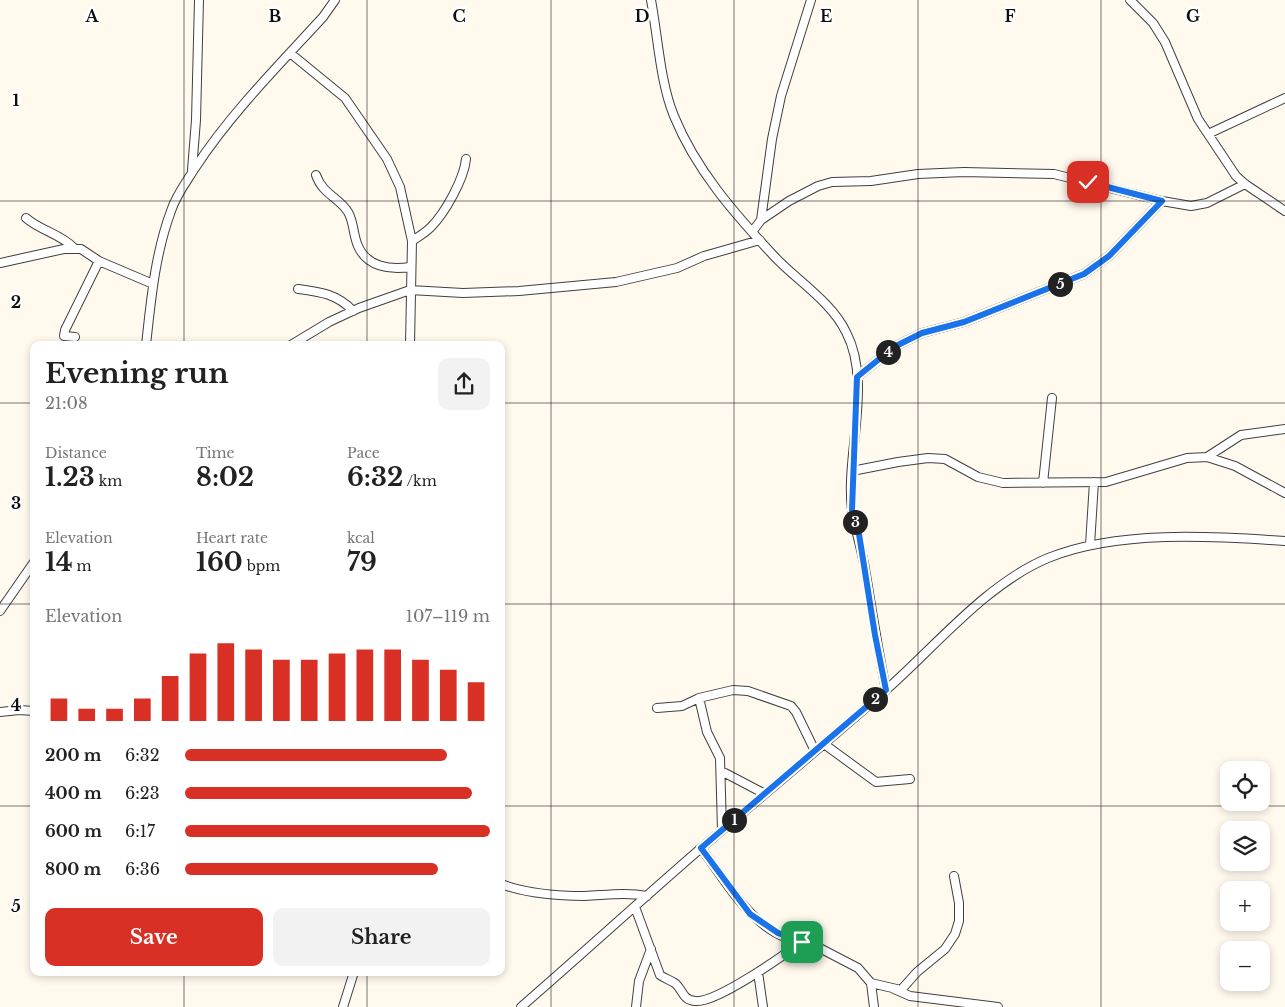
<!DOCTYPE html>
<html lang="en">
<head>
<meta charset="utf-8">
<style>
  :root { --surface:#fff; --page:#f2f2f2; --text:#222; --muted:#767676; --accent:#d93025 }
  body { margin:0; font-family:"Libre Baskerville",serif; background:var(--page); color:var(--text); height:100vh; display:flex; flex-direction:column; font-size:19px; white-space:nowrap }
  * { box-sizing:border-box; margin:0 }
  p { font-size:16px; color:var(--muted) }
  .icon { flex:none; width:28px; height:28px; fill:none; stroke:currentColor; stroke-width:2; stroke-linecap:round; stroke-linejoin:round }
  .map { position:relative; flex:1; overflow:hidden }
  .panel { position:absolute; left:30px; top:341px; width:475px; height:635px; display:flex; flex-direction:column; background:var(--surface); border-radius:10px; box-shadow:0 2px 8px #0003 }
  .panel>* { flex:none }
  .controls { position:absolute; left:1220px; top:761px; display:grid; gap:10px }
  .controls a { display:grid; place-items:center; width:50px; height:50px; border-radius:10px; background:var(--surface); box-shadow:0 2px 8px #0003; font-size:25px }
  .pin { position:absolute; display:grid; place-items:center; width:42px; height:42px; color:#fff; margin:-21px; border-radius:10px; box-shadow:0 2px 8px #0006 }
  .km { position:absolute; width:25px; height:25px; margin:-12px; border-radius:50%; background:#222; color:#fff; font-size:14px; line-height:25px; text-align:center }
  .round { display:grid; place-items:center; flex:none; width:52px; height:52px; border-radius:10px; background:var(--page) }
  .head { display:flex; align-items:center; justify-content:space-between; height:85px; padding:0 15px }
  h1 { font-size:28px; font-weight:700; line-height:38px }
  .figures { display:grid; grid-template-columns:repeat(3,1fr); gap:8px; height:85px; padding:5px 15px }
  .figures div { display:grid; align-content:center }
  .figures b { font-size:25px; font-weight:700 }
  .figures small { font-size:14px; font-weight:400 }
  .figures p { font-size:14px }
  .chart { height:140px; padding:10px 15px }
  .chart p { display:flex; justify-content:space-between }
  .chart svg { width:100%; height:90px; margin-top:5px; stroke:var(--accent); stroke-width:6 }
  .button { display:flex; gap:10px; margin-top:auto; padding:10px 15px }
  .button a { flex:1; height:58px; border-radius:10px; background:var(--accent); color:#fff; font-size:20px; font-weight:700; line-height:58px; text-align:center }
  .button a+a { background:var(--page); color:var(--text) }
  ul { padding:0 15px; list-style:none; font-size:16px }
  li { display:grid; grid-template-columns:80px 60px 1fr; align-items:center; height:38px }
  li i { height:12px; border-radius:6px; background:var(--accent) }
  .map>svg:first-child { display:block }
</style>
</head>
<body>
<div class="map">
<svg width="1285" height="1007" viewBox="0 0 1285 1007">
  <rect width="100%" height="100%" fill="#fff9ee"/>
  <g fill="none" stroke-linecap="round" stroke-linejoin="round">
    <g stroke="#404040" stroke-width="10">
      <path id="minor" d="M651,0c7,37 9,82 23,116 22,54 60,97 99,139 23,25 58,46 73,77 27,51 -1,122 6,178 3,20 10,40 13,59 7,41 13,81 21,121
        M1130,0l23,23 12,19 33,77 38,57 9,8 40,27
        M290,53l55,45 42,61 13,28 12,54 -2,104
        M1208,134l77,-36
        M192,170l4,-50 3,-120
        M316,175c7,20 23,22 32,37 6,10 5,23 10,34 9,21 32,24 52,21
        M26,218c15,13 35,16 48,30
        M761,220l11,-81 9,-43 30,-96
        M752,232l9,-12 28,-19 29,-15 14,-4 39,-1 47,-7 46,-2 90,2 108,27 29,5 16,-3 38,-19
        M412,241c6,-4 13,-8 19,-14 14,-14 33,-48 35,-68
        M0,263l64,-14h17l18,12 54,23
        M298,289c23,3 39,5 55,22
        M75,337l-11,-1 1,-6 34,-69
        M146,345c5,-45 9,-91 25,-134 5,-16 16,-30 24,-43 36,-55 84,-103 128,-151l12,-17
        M291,345l38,-23 30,-14 51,-18 53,3 56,-2 97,-9 61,-14 27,-12 56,-16
        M857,377l37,-30 28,-14 42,-11 120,-48 25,-18 53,-55
        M1207,457l34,-22 44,-6
        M852,471l46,-9 30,-4 17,1 33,18 25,6 103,-1 81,-24 20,-1 28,9 50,27
        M1043,483l9,-85
        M1090,545l4,-63
        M0,611l34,-49
        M699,698l8,34 13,26 2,72
        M657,708l25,-2 17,-8 34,-8 15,1 43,15 5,6 19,39
        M0,712l19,-2 15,1
        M824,744l52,38 34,-3
        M722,774l3,-1 40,21
        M701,848c28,37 56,92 109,95l48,25 13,15 3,24
        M501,884c27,10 56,12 84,12 22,-1 41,-4 62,0
        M635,907l25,68c5,4 11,5 16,9 7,7 7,16 19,17 20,3 89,-46 107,-59
        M758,972l5,35
        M871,983l30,7 16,-18 28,-23 10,-15 4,-13v-18l-5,-27
        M894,989l16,7 88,11
        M343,1007l11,-35
        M521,1007c60,-52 119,-106 179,-158 62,-53 125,-105 186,-159 50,-44 100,-106 162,-132 69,-28 164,-22 237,-17
        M636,1007l3,-26 12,-32"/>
    </g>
    <use href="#minor" stroke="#fff" stroke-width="8"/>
  </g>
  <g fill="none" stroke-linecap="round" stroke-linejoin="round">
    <g stroke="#fff" stroke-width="10">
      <path id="route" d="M802,942l-24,-9 -28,-19 -49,-66 185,-158 -11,-55 -16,-101 -7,-24 5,-133 37,-30 28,-14 42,-11 120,-48 25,-18 53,-55 -74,-19"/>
    </g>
    <use href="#route" stroke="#1a73e8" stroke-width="6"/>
  </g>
  <path fill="none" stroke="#0d0d0d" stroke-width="1" stroke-opacity="0.55" d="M184,0v345M367,0v345M551,0v1007M734,0v1007M918,0v1007M1101,0v1007M0,201h1285M0,403h34M501,403h784M0,604h34M501,604h784M0,806h34M501,806h784M184,972v35M367,972v35"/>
  <g font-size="16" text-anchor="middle" font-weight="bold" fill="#0d0d0d" stroke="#fff" stroke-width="5" stroke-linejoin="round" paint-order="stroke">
    <text x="92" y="22">A</text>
    <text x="275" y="22">B</text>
    <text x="459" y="22">C</text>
    <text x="642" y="22">D</text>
    <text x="826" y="22">E</text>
    <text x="1010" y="22">F</text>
    <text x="1193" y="22">G</text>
    <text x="16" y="106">1</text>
    <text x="16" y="308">2</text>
    <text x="16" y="509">3</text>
    <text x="16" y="711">4</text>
    <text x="16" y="912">5</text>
  </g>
</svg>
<div class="controls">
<a><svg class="icon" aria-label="locate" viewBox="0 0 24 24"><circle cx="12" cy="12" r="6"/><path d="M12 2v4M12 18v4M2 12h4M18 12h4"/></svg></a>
<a><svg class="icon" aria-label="layers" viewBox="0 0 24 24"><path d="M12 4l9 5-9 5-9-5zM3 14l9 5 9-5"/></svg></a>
<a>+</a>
<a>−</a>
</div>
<div class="pin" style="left:802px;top:942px;background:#1e9e55"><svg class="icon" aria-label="arrive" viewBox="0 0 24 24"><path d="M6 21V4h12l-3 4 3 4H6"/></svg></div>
<div class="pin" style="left:1088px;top:182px;background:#d93025"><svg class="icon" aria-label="check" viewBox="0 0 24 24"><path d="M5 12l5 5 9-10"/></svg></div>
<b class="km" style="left:734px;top:820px">1</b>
<b class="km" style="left:875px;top:699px">2</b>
<b class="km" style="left:855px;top:522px">3</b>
<b class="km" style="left:888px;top:352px">4</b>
<b class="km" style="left:1060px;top:284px">5</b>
<section class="panel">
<div class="head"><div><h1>Evening run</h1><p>21:08</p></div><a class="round"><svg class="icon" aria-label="share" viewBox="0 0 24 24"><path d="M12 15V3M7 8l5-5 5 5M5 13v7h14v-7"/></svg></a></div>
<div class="figures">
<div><p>Distance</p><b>1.23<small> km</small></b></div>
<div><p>Time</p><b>8:02</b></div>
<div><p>Pace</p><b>6:32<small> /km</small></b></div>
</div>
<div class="figures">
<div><p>Elevation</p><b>14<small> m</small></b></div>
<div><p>Heart rate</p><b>160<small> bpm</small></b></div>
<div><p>kcal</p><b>79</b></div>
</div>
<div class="chart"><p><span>Elevation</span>107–119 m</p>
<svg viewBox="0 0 160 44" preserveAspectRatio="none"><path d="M5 44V33M15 44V38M25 44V38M35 44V33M45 44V22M55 44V11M65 44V6M75 44V9M85 44V14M95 44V14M105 44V11M115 44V9M125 44V9M135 44V14M145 44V19M155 44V25"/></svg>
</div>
<ul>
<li><b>200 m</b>6:32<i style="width:86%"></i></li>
<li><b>400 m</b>6:23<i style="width:94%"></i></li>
<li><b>600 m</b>6:17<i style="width:100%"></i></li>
<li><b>800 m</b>6:36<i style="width:83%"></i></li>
</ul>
<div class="button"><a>Save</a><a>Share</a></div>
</section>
</div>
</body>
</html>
